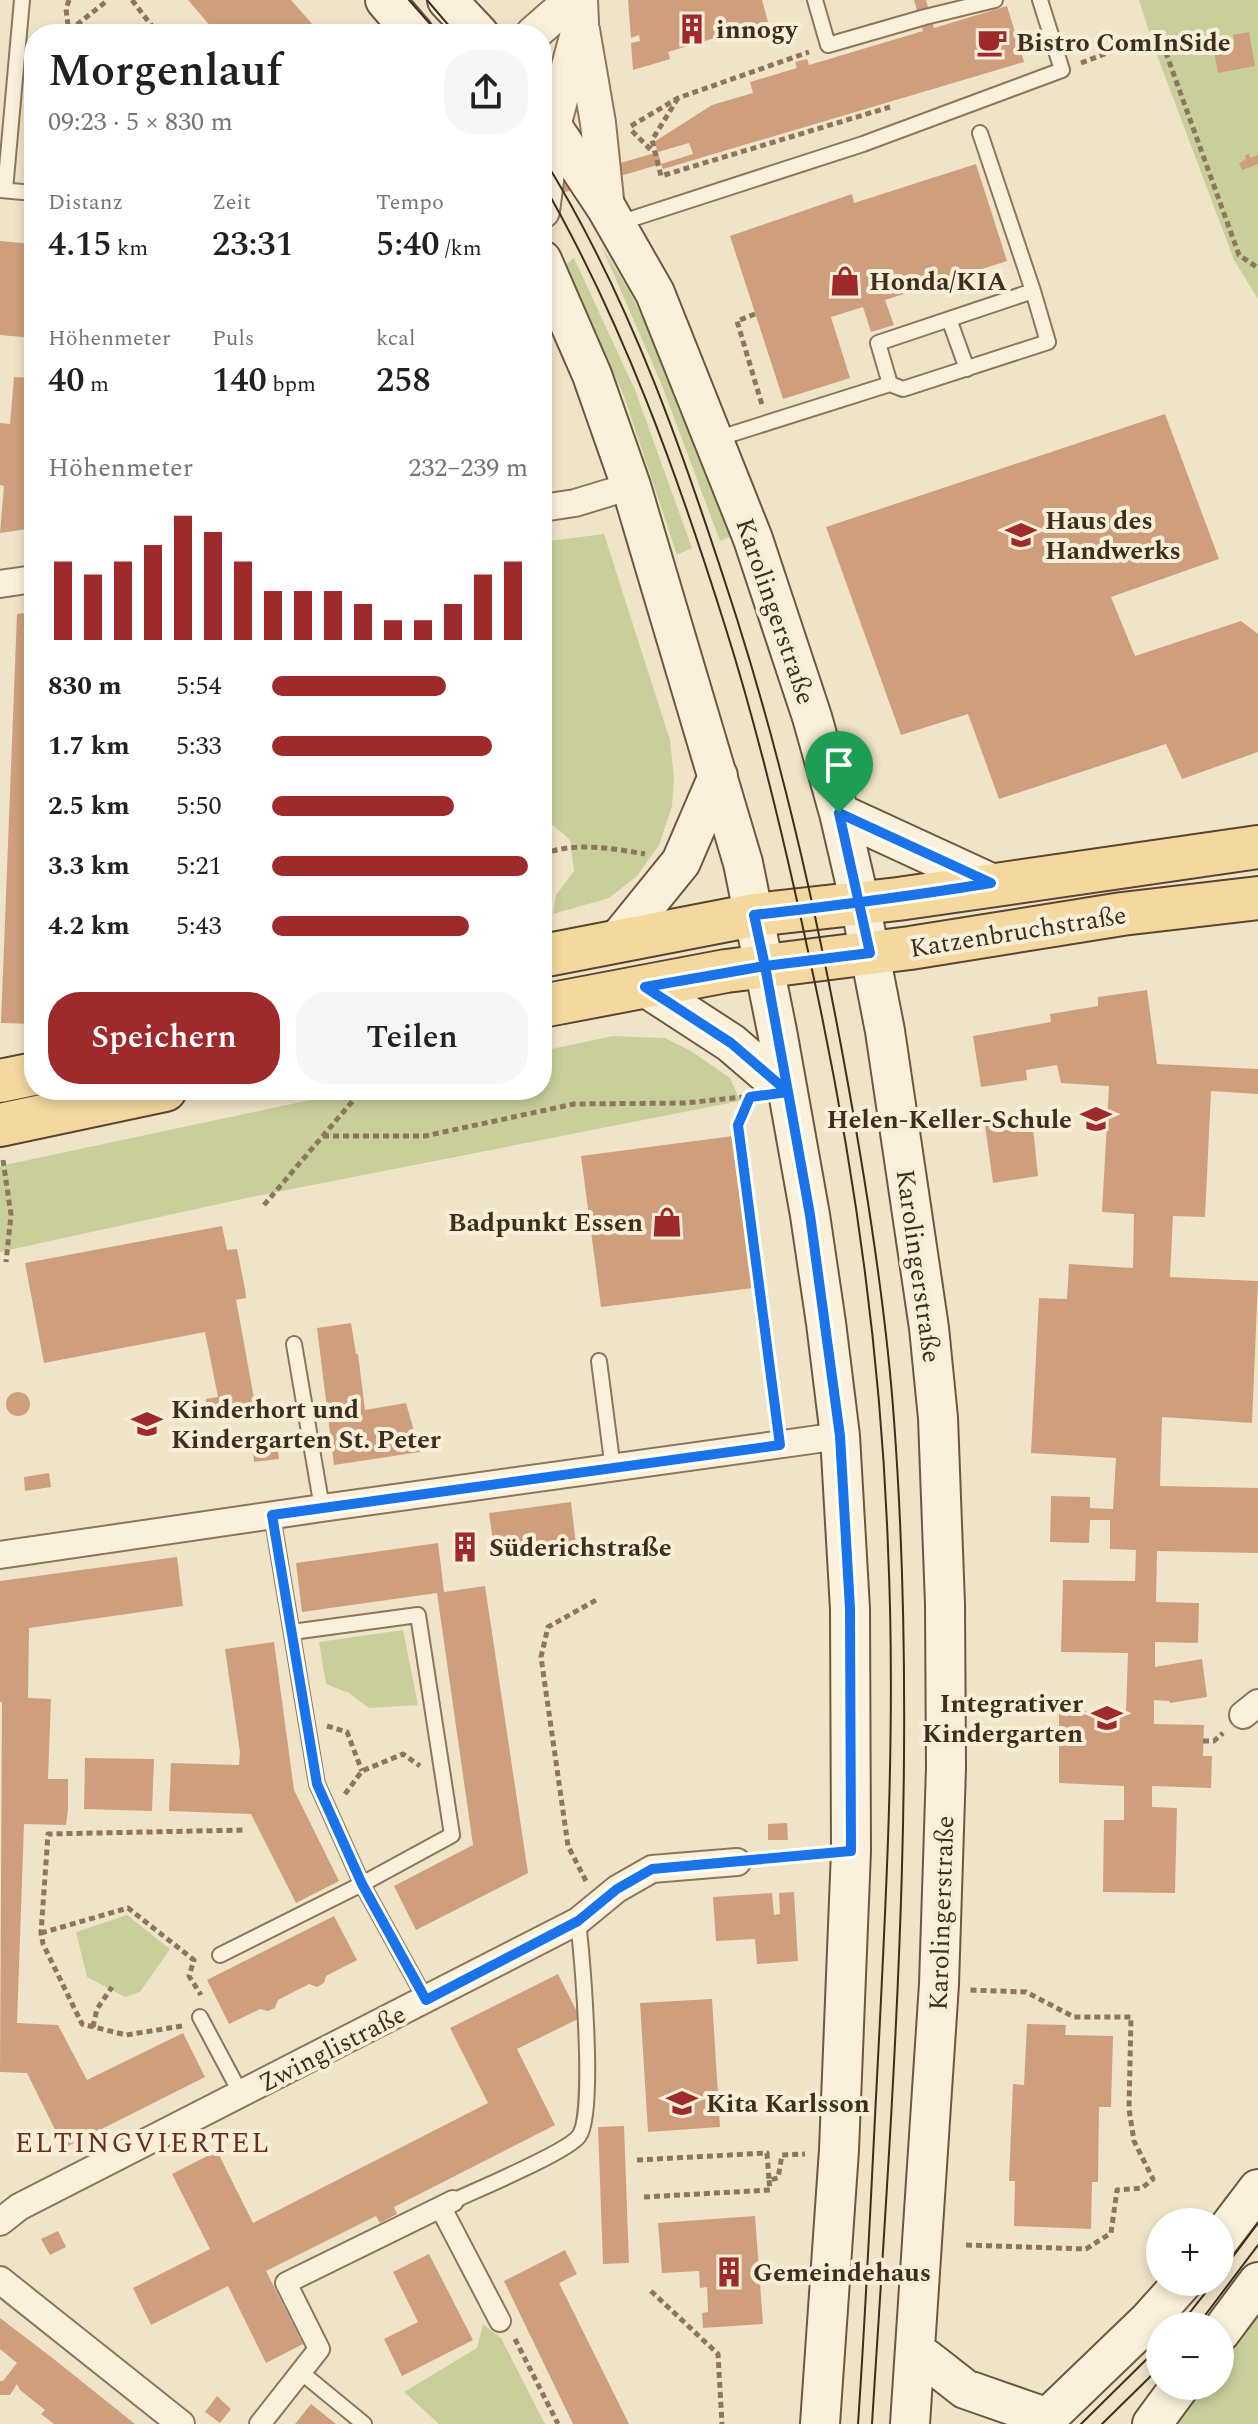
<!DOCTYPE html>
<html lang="de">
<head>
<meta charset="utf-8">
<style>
  :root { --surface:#fff; --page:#f6f6f6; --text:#202124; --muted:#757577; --accent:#9e2a2b }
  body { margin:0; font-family:Spectral,serif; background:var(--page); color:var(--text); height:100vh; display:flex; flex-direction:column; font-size:30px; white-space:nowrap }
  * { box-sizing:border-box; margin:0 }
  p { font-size:26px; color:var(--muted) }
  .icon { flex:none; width:44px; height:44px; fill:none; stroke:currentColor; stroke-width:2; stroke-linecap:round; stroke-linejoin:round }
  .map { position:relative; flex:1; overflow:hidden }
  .details { position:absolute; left:24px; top:24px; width:528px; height:1076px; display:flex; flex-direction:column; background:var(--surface); border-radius:32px; box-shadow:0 4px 12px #0003 }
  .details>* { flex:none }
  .buttons { position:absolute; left:1146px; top:2208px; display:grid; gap:16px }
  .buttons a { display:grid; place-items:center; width:88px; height:88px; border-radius:50%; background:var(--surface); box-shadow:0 4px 12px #0003; font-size:40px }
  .pin { position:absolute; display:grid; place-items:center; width:68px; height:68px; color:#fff; margin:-82px -34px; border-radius:50% 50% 50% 0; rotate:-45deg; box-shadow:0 0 8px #0007 }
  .pin .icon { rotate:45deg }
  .round { display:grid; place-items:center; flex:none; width:84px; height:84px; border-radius:32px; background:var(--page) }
  .summary { display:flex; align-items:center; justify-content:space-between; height:136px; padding:0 24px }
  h1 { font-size:44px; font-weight:600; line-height:60px }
  .figures { display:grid; grid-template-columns:repeat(3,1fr); gap:12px; height:136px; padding:8px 24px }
  .figures div { display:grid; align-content:center }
  .figures b { font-size:34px; font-weight:600 }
  .figures small { font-size:22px; font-weight:400 }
  .figures p { font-size:22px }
  .chart { height:224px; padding:16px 24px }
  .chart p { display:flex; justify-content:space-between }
  .chart svg { width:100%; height:144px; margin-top:8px; stroke:var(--accent); stroke-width:6 }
  .primary-button { display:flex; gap:16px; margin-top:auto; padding:16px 24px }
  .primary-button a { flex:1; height:92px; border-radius:32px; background:var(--accent); color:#fff; font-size:32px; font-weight:600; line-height:92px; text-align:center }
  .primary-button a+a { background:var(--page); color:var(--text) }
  ul { padding:0 24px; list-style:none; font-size:26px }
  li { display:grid; grid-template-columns:128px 96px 1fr; align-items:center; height:60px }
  li i { height:20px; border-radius:10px; background:var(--accent) }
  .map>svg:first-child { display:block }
</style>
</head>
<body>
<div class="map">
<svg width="1258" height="2424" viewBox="0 0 1258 2424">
  <rect width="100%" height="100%" fill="#f0e4c8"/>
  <path fill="#c9cf9b" d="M1139,0h119v299l-24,-39 -80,-213z
    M601,245l27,44 28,54 76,193 -12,5 -59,-158z
    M574,258l61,132 57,158 -15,7 -53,-159 -52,-110 -6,-22z
    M604,534l66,206 4,38 -2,28 -13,39 -22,31 -28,22 -56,16 3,-19 18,-24 -4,-31 -16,-14 -12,-5v-279z
    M613,1036l52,2 26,13 39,27 10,23 -489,96 -251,55v-86l357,-76h185v-39z
    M403,1630l15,75 -49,3 -20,-15 -23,-9 -7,-42z
    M127,1915l43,34 -30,43 -15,5 -38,-20 -11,-45z
    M1258,2309v115h-92l30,-38h24v-30z
    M483,2324l18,14 44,86h-106l-35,-32 73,-44z"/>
  <path fill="#cf9f7d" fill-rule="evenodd" d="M188,0h103l30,34h-104z
    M628,0h134l6,22 -100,30 2,7 -37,11 -2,-27 9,-2 -1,-6 -8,3z
    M914,0h12l8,28 73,-22 17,56 -361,107 -2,-5 -119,35v-13l116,-34 -4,-10 58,-37 41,-12 -3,-11 47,-14 -2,-6 12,-3 2,6 114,-34zM689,143l4,11 -32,10 -3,-12z
    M1249,32l6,34 -37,7 -5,-28 21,-4 -1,-6z
    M1249,154l1,4 8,-3v9l-16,6 -3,-7 7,-4 -1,-4z
    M976,164l31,97 -122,39 9,25 -23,7 -8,-25 -32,10 19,61 -67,21 -53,-163 122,-42 2,9z
    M0,241l34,3v94l-34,-3z
    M14,377l20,1v150l-34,5 4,-47 -4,-1v-62l10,1z
    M1165,414l54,145 -108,38 24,59 106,-35 17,13v118l-76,27 -16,-35 -167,55 -31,-85 -67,21 -75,-208z
    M34,612v412l-33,-1 16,-409z
    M1147,990l10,74 101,5v25l-47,-3 -6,126 -32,-1 -3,61 88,4 -6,142 -90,-6 -2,69 98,2v65l-101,-2 -1,51 43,1 -1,40 -43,-1v25l47,-8 5,38 -37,6 -1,-2 -15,-1v24l50,1 -1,31h9l-1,32 -59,-2v21l25,1 -2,85 -72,-1 1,-72h20v-34l-65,-3v-72l67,1 2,-59 -67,-1 2,-72 72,1 1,-31 -26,-1v-29h-20l-1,23 -39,-1 1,-46 39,1v11l23,1 3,-51 -85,-5 8,-155 28,1 2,-35 64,4 1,-54 -32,-2 7,-126 -48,-3 -4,-18 -31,5 1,10 -46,7 -8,-51 78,-14 -1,-8 48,-8v-9z
    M1032,1118l6,58 -45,7 -8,-58z
    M733,1136l20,152 -152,19 -20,-151z
    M222,1226l5,24 10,-1 8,40 1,9 -10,2 20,109 -47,10 -3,-20 12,-2 -13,-65 -161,31 -19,-100z
    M351,1323l5,31h2l7,56 41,-7 14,49 -86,13 -17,-137z
    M6 1404a12 12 0 1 1 24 0a12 12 0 1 1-24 0Z
    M277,1445l2,14 -25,3 -1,-14z
    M49,1473l2,14 -26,4 -1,-14z
    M571,1502l5,43 -81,10 -6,-42z
    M473,1538l3,15 -19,3 -2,-16z
    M438,1543l6,49 41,-6 43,287 -112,57 -22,-44 79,-41 -36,-252 -135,19 -6,-49z
    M177,1557l6,49 -154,22 -1,70 23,1 -3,80h20v30l-2,16 -42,-1 -7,199 41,2 29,55 96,-47 22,44 -141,71 -37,-75 -27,-1 2,-370h-2v-121z
    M274,1642l20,148 45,91 -43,22 -45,-89 -82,-3 2,-48 68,2 1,-13 -15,-103z
    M85,1758l69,1 -2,52 -68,-2z
    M787,1823l1,17h-20v-16z
    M794,1892l4,69 -41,3 -2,-25 -39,2 -3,-44 59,-4 2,22 6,-1 -1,-21z
    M334,1916l23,44 -31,16 -2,7 -7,4 -8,-3 -31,16 -3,8 -7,3 -8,-2 -31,15 -22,-44z
    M558,1974l22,44 -63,31 38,76 -161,82 3,7 -17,9 -4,-7 -110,55 37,73 -37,19 -38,-77 -77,39 -18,-37 77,-39 -38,-75 45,-23 36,72 235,-120 -38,-75z
    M712,1999l8,128 -72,5 -8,-129z
    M1027,2024l39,1 -1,10 48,1 -2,71h-12l-1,75h-6l-1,47 -77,-3 1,-45h-6l4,-97 11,1z
    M624,2126l5,137 -26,1 -5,-137z
    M755,2216l8,108 -60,4 -1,-15 6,-1 -1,-25 -7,1 -1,-17 -37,2 -4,-50z
    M58,2231l8,16 -16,8 -9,-16z
    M565,2250l12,24 -18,9 70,141h-56l-69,-143z
    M429,2254l44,86 -71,36 -18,-37 34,-17 -25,-50z
    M0,2318l55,42 80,64h-81l-13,-10 4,-4 -25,-20 -3,-6 -7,11h-10v-14h3l14,-18 -17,-14z
    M217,2396l14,13 -11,14 -15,-11z
    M311,2404l25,20h-41z"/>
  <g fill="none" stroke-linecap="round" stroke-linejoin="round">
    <g stroke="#8d765c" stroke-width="18">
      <path id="service" d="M815,0l13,45 97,-28 70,-17
        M980,133l53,158
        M0,190l34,3
        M5,190l17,-190
        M616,224l247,-80 199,-74 -22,-70
        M949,319l18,50
        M716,439l174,-55 -12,-41 155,-52 15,51 -145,47 -13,-5
        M294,1344l28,164
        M599,1361l14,108
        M272,1515l45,269 45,100 64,116
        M220,1955l142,-71 90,-49 -34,-220 -126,17
        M200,2017l41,77
        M453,2201c23,-11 115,-49 126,-65 17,-23 3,-180 -1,-215
        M302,2373l62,51"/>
    </g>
    <g stroke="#8d765c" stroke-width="24">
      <path id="pedestrian" d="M441,2208l59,113
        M260,2424l59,-75 -33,-66 167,-82"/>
    </g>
    <g stroke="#8d765c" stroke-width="30">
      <path id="minor" d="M542,508l33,-5 56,-17
        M0,584l34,-5
        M0,1555l322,-47 518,-72
        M1243,1715l15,-12
        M0,2222l19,-15 559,-286 39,-32 35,-20 85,-7
        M0,2280l181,144"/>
    </g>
    <g stroke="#8d765c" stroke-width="38">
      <path id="tertiary" d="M582,30l16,93 9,86
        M533,34l39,-34
        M542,211l11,-85 28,-104 -1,-22"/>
    </g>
    <g stroke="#6f573f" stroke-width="42">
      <path id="secondary" d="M385,0l29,34
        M447,0l32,34
        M542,111l65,98 48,84 98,246 59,178 27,96 21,90 25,128 44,297 9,90 7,186 1,164 -7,216 -29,440
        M542,260l50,115 39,111 112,377 34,168 33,184 16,108 14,113 10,173 1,242 -12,299 -19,274
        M839,813l152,70
        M617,941l64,-79 37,-86
        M645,987l86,56 57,49
        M1220,2239l38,-50
        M1220,2333l38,-51
        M915,2350l50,39 83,29
        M1041,2424l107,-103 35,-39
        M1152,2424l28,-38"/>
    </g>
    <g stroke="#5b4430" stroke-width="46">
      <path id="primary" d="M542,956l212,-41 144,-16 360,-52
        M542,1006l184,-35 184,-23 212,-34 136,-16
        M0,1081l34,-7
        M0,1125l165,-35"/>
    </g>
    <path stroke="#8d765c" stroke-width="5" stroke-dasharray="6 4" stroke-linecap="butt" d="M69,0l-3,9 3,24
      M132,0l26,34
      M69,31l39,-31
      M1081,63l55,-21 30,11 73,202 19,13
      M678,98l-26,42 9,36 229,-69
      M631,126l47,-28 131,-46
      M632,131l21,21
      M755,314l-18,7 25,84
      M542,854c33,-12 69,-6 103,0
      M748,1100l-10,25 39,293
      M323,1136h102l149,-32 111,-1 58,-6
      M3,1160l8,55 -5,47
      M264,1205l98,-115
      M327,1726l20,6 15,39
      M1203,1741h11l9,-8
      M345,1794l17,-23 41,-17 17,12
      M760,1860l58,-7
      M586,1881l-18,-35 -27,-189 7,-30 50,-28
      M41,1933l87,-25 66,52 -5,16 12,19
      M182,2026l-56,9 -44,-11 -39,-80 -2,-11 7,-99 197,-4
      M93,2027l4,-18 15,-22
      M637,2160l130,-7 2,27 9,-2 4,-23 23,-1
      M644,2197l126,-7 -1,-10
      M966,2245l120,4 25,-16 6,-43 25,-2 11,-9 -19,-38 -5,-32 2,-92h-57l-48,-25 -56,-2
      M651,2291l67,63 4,70
      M515,2339l43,85"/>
    <use href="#service" stroke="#faf1dc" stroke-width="14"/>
    <use href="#pedestrian" stroke="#faf1dc" stroke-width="20"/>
    <use href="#minor" stroke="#faf1dc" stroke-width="26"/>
    <use href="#tertiary" stroke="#faf1dc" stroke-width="34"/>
    <use href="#secondary" stroke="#faf1dc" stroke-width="38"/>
    <use href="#primary" stroke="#f3d9a0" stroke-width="42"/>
    <path stroke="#3d2e20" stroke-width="2" d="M409,0l30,34
      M427,0l29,34
      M542,156c89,142 144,304 195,463 48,152 83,308 111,465 20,111 38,224 46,336 25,335 -1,670 -22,1004
      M542,182c81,140 136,294 184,447 35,111 61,223 85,336 42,191 70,387 77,583 8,177 -2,354 -11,530 -6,115 -11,231 -19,346
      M1220,2274l38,-51
      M1179,2326l35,-44
      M1197,2326l61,-81
      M1081,2424l79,-78
      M1102,2424l58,-57"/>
  </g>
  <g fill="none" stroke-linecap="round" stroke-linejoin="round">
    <g stroke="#fff" stroke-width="16">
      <path id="route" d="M839,813l31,140 -105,13 23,126 -38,5 -12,28 42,320 -508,70 45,269 45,100 64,116 152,-79 39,-32 35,-20 199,-18 -1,-242 -10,-173 -30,-221 -22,-123 -57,-49 -86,-56 120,-21 -11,-51c80,-9 158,-19 237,-32l-152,-70"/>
    </g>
    <use href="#route" stroke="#1a73e8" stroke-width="10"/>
  </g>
  <defs>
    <g id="building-bare" transform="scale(2.4)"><path d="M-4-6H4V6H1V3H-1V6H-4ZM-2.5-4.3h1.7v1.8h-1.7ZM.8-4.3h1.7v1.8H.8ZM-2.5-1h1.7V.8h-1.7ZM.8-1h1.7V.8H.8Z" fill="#9e2a2b" stroke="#f7eed8" stroke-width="2.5" paint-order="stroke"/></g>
    <g id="cafe-bare" transform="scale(2.4)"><path d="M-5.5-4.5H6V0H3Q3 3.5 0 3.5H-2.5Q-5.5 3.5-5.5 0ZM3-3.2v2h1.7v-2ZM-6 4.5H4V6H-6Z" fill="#9e2a2b" stroke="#f7eed8" stroke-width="2.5" paint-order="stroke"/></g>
    <g id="shop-bare" transform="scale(2.4)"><path d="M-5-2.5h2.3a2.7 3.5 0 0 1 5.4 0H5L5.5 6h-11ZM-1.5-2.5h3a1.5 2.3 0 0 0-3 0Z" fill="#9e2a2b" stroke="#f7eed8" stroke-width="2.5" paint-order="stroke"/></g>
    <g id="university-bare" transform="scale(2.4)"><path d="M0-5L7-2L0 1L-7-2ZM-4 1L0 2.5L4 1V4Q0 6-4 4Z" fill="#9e2a2b" stroke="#f7eed8" stroke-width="2.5" paint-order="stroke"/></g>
    <g id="school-bare" transform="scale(2.4)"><path d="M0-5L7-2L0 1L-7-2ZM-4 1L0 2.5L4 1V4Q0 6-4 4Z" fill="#9e2a2b" stroke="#f7eed8" stroke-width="2.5" paint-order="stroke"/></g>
  </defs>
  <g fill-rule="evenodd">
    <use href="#building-bare" x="692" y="29"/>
    <use href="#cafe-bare" x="992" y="42"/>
    <use href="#shop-bare" x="845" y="281"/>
    <use href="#university-bare" x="1021" y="535"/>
    <use href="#university-bare" x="1096" y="1119"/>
    <use href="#shop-bare" x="667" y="1222"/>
    <use href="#school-bare" x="147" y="1424"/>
    <use href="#building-bare" x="465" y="1547"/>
    <use href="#school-bare" x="1107" y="1718"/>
    <use href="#school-bare" x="682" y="2103"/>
    <use href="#building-bare" x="729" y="2272"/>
  </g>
  <g text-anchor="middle" stroke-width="8" stroke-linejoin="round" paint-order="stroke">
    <g font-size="26" font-weight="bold" fill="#3d2e20" stroke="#f7eed8" text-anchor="start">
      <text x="716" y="38">innogy</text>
      <text x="1016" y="51">Bistro ComInSide</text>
      <text x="869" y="290">Honda/KIA</text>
      <text x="1045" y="529">Haus des<tspan x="1045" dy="30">Handwerks</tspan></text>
      <text x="1072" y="1128" text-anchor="end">Helen-Keller-Schule</text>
      <text x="643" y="1231" text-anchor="end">Badpunkt Essen</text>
      <text x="171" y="1418">Kinderhort und<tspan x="171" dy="30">Kindergarten St. Peter</tspan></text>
      <text x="489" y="1556">Süderichstraße</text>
      <text x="1083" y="1712" text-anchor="end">Integrativer<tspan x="1083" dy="30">Kindergarten</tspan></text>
      <text x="706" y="2112">Kita Karlsson</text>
      <text x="753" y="2281">Gemeindehaus</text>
    </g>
    <g font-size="26" fill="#3d2e20" stroke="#f7eed8">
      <text transform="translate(776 611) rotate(71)" y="9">Karolingerstraße</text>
      <text transform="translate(1018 931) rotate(-9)" y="9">Katzenbruchstraße</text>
      <text transform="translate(919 1266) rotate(82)" y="9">Karolingerstraße</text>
      <text transform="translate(941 1913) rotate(-88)" y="9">Karolingerstraße</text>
      <text transform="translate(332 2048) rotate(-27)" y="9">Zwinglistraße</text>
    </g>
    <g font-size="28" letter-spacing="2" fill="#6b2e1e" stroke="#f7eed8">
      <text x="143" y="2152">ELTINGVIERTEL</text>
    </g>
  </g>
</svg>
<div class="buttons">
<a>+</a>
<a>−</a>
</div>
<div class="pin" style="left:839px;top:813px;background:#1e9e55"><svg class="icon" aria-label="arrive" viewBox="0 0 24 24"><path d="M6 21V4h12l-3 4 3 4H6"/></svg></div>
<section class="details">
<div class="summary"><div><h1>Morgenlauf</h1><p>09:23 · 5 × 830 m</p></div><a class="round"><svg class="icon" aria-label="share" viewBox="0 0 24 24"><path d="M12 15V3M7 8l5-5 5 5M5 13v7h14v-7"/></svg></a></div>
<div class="figures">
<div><p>Distanz</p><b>4.15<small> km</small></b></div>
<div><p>Zeit</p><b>23:31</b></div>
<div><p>Tempo</p><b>5:40<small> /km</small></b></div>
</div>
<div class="figures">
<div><p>Höhenmeter</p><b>40<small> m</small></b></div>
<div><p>Puls</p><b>140<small> bpm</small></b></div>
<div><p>kcal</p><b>258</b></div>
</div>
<div class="chart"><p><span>Höhenmeter</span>232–239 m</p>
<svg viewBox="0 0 160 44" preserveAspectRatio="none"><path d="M5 44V20M15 44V24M25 44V20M35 44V15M45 44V6M55 44V11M65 44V20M75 44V29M85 44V29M95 44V29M105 44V33M115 44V38M125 44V38M135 44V33M145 44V24M155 44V20"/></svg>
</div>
<ul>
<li><b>830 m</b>5:54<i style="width:68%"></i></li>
<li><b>1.7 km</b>5:33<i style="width:86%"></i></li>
<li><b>2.5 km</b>5:50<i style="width:71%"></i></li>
<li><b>3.3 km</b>5:21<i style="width:100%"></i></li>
<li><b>4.2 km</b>5:43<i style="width:77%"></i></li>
</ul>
<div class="primary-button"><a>Speichern</a><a>Teilen</a></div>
</section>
</div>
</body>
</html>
